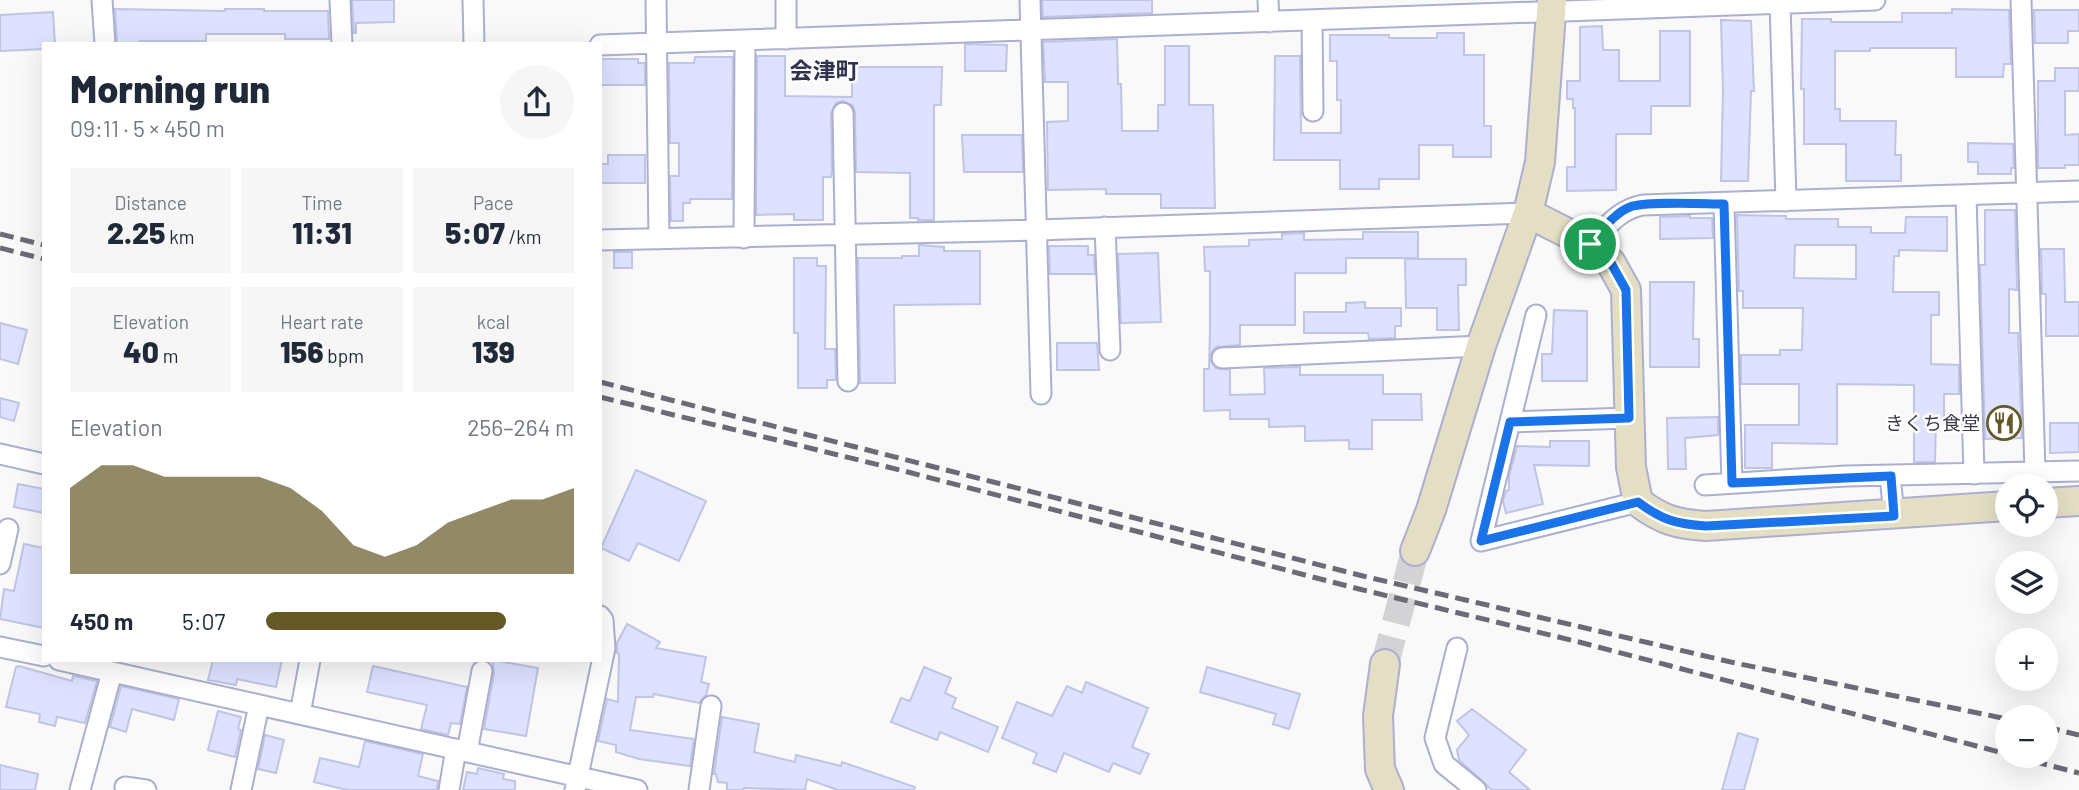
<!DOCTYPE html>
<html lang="en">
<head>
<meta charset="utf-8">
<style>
  :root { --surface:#fff; --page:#f6f6f7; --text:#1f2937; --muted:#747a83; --accent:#645926 }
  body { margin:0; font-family:Barlow,"Noto Sans JP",sans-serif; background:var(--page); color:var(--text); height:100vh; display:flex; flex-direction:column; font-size:26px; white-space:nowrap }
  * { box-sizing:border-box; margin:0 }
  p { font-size:23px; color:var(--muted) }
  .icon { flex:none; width:38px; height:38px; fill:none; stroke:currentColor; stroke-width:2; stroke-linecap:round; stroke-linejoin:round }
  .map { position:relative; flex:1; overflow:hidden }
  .drawer { position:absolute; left:42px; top:42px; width:560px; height:620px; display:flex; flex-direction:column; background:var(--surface); border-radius:0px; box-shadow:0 7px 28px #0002 }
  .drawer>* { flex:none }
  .tools { position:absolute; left:1995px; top:474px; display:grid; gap:14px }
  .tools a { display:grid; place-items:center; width:63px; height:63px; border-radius:50%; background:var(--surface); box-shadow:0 7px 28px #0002; font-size:35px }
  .pin { position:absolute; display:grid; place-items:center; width:60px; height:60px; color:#fff; margin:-30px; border:4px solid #fff; border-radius:50%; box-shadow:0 2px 7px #0007 }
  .round { display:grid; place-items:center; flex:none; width:74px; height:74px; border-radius:37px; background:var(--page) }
  .headline { display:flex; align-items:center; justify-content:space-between; height:119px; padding:0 28px }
  h1 { font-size:38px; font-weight:800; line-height:52px }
  .stats { display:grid; grid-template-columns:repeat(3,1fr); gap:10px; height:119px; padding:7px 28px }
  .stats div { display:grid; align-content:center; border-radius:0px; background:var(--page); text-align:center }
  .stats b { font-size:30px; font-weight:800 }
  .stats small { font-size:19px; font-weight:400 }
  .stats p { font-size:19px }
  .chart { height:196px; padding:14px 28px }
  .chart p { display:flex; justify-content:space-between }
  .chart svg { width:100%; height:126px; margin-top:7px; fill:var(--accent); opacity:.7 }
  ul { padding:0 28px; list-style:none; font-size:23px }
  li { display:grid; grid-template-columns:112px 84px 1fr; align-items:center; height:52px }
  li i { height:18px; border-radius:9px; background:var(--accent) }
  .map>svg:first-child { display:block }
</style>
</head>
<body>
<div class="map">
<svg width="2079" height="790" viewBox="0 0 2079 790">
  <rect width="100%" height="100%" fill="#f9f9f9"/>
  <path fill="#dee2ff" stroke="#c0c4e5" stroke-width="2" fill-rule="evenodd" d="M352,0h42v22l-38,1v10h-2z
    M1042,0h110v13l-109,4z
    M115,9l110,2v-2h39v2h64l1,28h-44v-5h-79v7h-67v3h-22z
    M1952,9l57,1 2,54h-7l-1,13h-47v-29h-86v3h-35v58h5v12h56l-1,34h6v26h-55v-37h-42v-55h-3l1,-70h29v3h71v-9h50z
    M2034,10h45v21h-11v12h-33z
    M53,12l2,32h-11v5l-44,2v-36z
    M1721,20l30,1 3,70h-3l-3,90h-27l2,-90z
    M1602,26l1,24h16v31h41v-50h30v75h-39v28h-35v56l-49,1v-24h8v-59h-2v-9h-6v-18h13v-54z
    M1437,33h27v22h20v71h7v31h-38v-12h-34v34h-40v10h-39v-29h-66l1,-104h25l1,77h40v-33h-4v-39h-7v-26h59v3h48z
    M1117,39l1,45h3l1,47h36v-26h7v-59h24v59h24l2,103h-54v-14h-55v-5l-58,1 -1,-68 21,-1v-39h-23l-2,-40z
    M965,44l42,1 -1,26h-41z
    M757,56h28v40l67,1v-30h90l-1,38h-7v115h-16v-2h-8v-45l-54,-1 -1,-60 -2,-6 -10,-5 -7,2 -5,10 1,59 -1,5h-8v43h-29v-6l-38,1z
    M695,57h38l-1,142h-42v4h-7v18h-12l-1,-45h9v-33h-9l-1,-80h25z
    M600,59h38v4h7v22h-45z
    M2055,68h24v23h-14v44l14,-1v31h-14v3h-27v-87h17z
    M962,135h60l1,37h-59z
    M1968,143l45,1 1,24h-3v6h-33v-12h-10z
    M608,155h37v28h-45v-19h8z
    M1985,210h30l2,80 -8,-1v44h9l4,105 -37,1 -5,-174h5z
    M1737,215l49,1v3h52v8h33v6h34l1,-16h41v34l-48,-1v6h-5l-1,36h46v23h-8v49l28,1v29h-15v26l-8,-1 -1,43h-21v-77l-77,-1v60l-65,-1v25h-27v-43h54v-41h-58v-29h39v-5h22l1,-42h-60v-17h-4zM1795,245h61v34l-62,-1z
    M1690,216v2h22l1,20 -53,1v-22z
    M1363,232h55v26h-72v15h-51v52h-55v20l-24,2 -4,5 -2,7 6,9 14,2v25l35,-1 -1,-26 36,-1v8h83v19h38l1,26h-50v29h-23v-9l-44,1v-15l-36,1v-8h-39v-9l-26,1v-42h5l1,-38v-60h-5l-1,-24 45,-1v-6l33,-1v-5l22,-1v7l59,-1z
    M919,245l25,2v4h36v53l-86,1 1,78h-35l-2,-125h44v-2h17z
    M1049,246h39v9h6l1,19h-45z
    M2041,249h23l1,53h14v34h-33v-42h-4v-4z
    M614,252h18v16h-18z
    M1158,253l3,69 -40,1 -3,-69z
    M794,258h23v8h9l-1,83h10l1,31h-9v8h-29v-55h-4z
    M1405,259h61v26h-8l1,45h-22v-22h-31z
    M1650,282h44l-1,57h6v28h-49z
    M1365,302v6h36v18h-6v12l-26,1 -1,-6h-64v-21h42v-9z
    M1554,310l33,1v70h-45v-27h10z
    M0,323l27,7 -9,34 -18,-5z
    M1057,343h40l2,27h-42z
    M0,398l19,5 -5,18 -14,-4z
    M1718,417v18l-33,3 1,31h-18l-1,-51z
    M2050,423h29v29l-29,1z
    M1550,441h39v25l-55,-1 9,39 -37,9 -3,-12 3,-10 3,-1v-14l8,-30 33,1z
    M636,470l70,31 -27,60 -41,-18 -9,18 -28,-13z
    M18,484l26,5v24l-30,-6z
    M24,544l20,4v80l-44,-9 4,-30 10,2z
    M627,624l33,18 -4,6 50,9 -5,25 8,2 -3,11 -7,8 -45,-9 -1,3h-17l-6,33 64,9 -4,27 -51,-7 -23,-7v-7l-18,-4 9,-42 11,3 1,-48 -2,-1v-10z
    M213,660h69l-6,27 -39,-8 -1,6 -28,-5z
    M492,660l46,8 -12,68 -42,-7 10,-56z
    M19,666l53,15 1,-5 24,5 -12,42 -28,-6 -2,9 -16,-4 1,-8 -34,-7 10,-40z
    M373,666l94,21 -7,37 -9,-1 -3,12 -27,-6 6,-24 -60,-13z
    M924,667l27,11 -6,15 11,5 -4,10 46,19 -10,25 -48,-20 -3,8 -46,-18 10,-24 9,3z
    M1207,667l93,27 -11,35 -16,-5 3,-10 -76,-22z
    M1086,682l62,26 -16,39 17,7 -9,20 -27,-11 -4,9 -45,-19 -8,19 -23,-9 4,-10 -35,-15 15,-36 35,14 15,-30 15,7z
    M121,686l58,13 -5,21 -42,-11 -6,23 -16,-5z
    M1472,709l54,41 -17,22 21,18h-38l-33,-30 -2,-10 12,-15 -12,-14z
    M218,711l23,6 -3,12 3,1 -6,27 -27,-7z
    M722,717l37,7 -5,28 41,10 1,-7 45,11 1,-4 73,25 -1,3h-76l-31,-11 -2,11 -61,-2 -1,2h-16v-7l-9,-1 -2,-8h-2z
    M1738,733l20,6 -14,51h-22z
    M265,735l19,5 -8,33 -18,-4z
    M365,741l58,13 -5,22 20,5 -1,9h-90l-33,-8 6,-24 39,9z
    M0,765l38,9 -3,16h-35z
    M478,768l26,6 -1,5 12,2v9h-52l4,-18 10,2z"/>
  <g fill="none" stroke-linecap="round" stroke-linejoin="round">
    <path stroke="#d3d3d6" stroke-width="28" stroke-dasharray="28 14" stroke-linecap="butt" d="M1385,664l30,-113"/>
    <g stroke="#acafd0" stroke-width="23">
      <path id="street" d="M102,0l3,44
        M340,0l2,44
        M473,0l1,44
        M656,0l3,239
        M786,0v39
        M1030,0l11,394
        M1268,0l1,22
        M2021,0l14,472
        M1780,3l6,198
        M1312,20l1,91
        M600,45l1275,-45
        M843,113l5,268
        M1966,196l8,278
        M1724,204l8,279
        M1105,227l5,123
        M744,238l1,-197
        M600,240l438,-10 490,-17
        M1589,244c17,-16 30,-35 54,-39l436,-14
        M1536,315l-55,226 157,-39
        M1222,358l259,-12
        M1510,422l119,-4
        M0,454l44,10
        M1890,476l4,39
        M1705,485l141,-9 233,-5
        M0,564l8,-35
        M0,647l44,9
        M1457,648l-22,90 9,26 32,26
        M59,660l578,130
        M300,714l10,-54
        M467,752l15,-81
        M125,787l21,3
        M80,790l32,-118
        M241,790l18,-85
        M449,790l7,-41
        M575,790l30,-142 -2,-28 -3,-4
        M699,790l12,-84"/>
    </g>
    <g stroke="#acafd0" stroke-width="32">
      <path id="secondary" d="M1528,213l61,31 22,19 15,27 5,177 7,35c24,18 38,22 68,24l301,-20
        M2046,503l33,-2
        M1415,551l16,-41 50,-164 47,-133 12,-51 12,-162
        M1385,664l-7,52 2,53 9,21"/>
    </g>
    <use href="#street" stroke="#fff" stroke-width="19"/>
    <use href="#secondary" stroke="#e3dec4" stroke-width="28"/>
    <path stroke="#6b6b76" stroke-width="5" stroke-dasharray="14 7" stroke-linecap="butt" d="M0,234l44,11
      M0,248l44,11
      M600,382l763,194 372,87 272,56
      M600,397l304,74 455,118 220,53 428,112
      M2046,727l33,8
      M2013,756l66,17"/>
  </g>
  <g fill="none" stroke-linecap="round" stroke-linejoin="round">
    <g stroke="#fff" stroke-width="14">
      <path id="route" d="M1724,204l8,279 159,-7 3,40 -188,10c-30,-2 -44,-6 -68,-24l-157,39 29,-119 119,-4 -3,-128 -15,-27 -21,-19c11,-12 24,-31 40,-37 17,-6 74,-3 94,-3z"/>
    </g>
    <use href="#route" stroke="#1a73e8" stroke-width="9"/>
  </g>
  <defs>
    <g id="restaurant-ring" transform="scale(1.75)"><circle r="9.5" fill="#fff" stroke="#645926" stroke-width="1.5"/><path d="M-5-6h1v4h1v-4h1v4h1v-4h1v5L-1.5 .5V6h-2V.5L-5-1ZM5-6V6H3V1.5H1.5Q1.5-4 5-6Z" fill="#645926"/></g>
  </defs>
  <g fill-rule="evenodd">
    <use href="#restaurant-ring" x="2004" y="423"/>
  </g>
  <g text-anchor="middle" stroke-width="5" stroke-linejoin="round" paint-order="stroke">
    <g font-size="19" fill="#3a3b49" stroke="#fff" text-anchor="end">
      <text x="1980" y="430">きくち食堂</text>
    </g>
    <g font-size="23" font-weight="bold" fill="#31334e" stroke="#fff">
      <text x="824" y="79">会津町</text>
    </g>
  </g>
</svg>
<div class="tools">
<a><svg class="icon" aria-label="locate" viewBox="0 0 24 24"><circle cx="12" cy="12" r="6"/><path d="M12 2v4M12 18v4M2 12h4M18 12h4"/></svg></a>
<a><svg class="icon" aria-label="layers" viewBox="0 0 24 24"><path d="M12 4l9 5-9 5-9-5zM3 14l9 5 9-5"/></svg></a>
<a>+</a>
<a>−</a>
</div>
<div class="pin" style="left:1590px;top:244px;background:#1e9e55"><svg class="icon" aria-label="arrive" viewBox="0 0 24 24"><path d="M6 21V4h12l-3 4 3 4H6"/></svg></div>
<section class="drawer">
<div class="headline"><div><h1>Morning run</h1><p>09:11 · 5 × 450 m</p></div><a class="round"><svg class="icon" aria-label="share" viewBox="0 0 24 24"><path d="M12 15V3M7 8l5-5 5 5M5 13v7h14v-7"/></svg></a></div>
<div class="stats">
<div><p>Distance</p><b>2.25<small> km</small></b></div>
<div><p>Time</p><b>11:31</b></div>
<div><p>Pace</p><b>5:07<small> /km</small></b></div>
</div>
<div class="stats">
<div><p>Elevation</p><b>40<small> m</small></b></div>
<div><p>Heart rate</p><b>156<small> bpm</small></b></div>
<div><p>kcal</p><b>139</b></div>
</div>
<div class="chart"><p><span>Elevation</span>256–264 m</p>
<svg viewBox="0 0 160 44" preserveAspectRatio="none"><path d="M0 44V14L10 6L20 6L30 10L40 10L50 10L60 10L70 14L80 22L90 34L100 38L110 34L120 26L130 22L140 18L150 18L160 14V44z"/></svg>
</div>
<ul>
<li><b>450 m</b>5:07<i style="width:78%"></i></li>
</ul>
</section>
</div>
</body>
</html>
